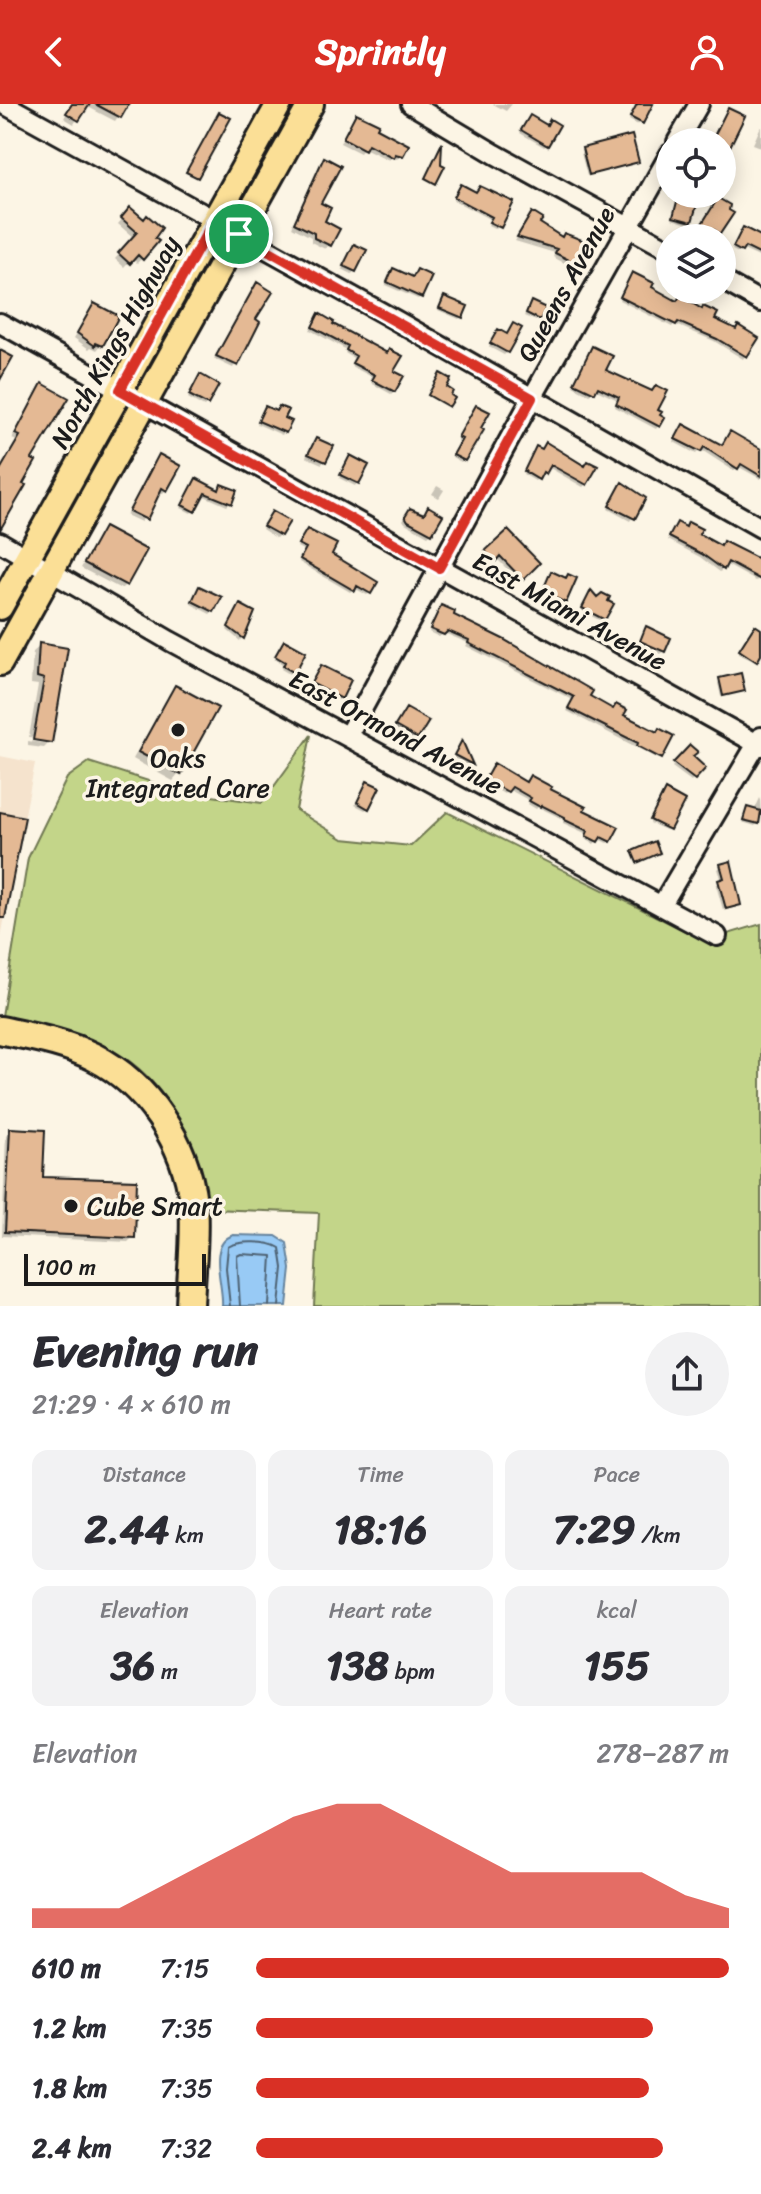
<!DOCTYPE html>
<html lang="en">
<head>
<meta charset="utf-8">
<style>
  :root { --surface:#fff; --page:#f2f2f3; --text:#2b2b33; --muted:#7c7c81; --accent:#d93025 }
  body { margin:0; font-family:Sriracha,sans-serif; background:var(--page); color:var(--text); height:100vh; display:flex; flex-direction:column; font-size:30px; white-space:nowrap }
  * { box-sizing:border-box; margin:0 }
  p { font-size:26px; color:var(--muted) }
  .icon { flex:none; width:44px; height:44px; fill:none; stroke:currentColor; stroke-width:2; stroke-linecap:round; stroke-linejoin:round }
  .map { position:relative; height:1202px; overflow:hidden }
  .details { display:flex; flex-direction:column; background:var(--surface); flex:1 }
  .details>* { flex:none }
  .tools { position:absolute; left:656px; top:24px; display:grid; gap:16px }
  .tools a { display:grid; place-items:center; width:80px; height:80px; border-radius:50%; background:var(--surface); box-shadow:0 4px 20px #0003; font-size:40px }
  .scale { position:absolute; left:24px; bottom:20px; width:182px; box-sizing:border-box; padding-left:8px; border:4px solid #1c1c1c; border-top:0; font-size:22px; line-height:28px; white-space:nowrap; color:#1c1c1c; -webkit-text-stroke:6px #fcf5e5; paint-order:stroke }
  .pin { position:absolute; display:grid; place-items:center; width:68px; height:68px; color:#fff; margin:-34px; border:4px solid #fff; border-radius:50%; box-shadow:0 2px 8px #0007 }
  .round { display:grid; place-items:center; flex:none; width:84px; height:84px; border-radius:42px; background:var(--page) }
  .summary { display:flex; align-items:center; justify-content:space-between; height:136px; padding:0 32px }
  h1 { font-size:44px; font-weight:700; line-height:60px }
  .figures { display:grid; grid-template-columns:repeat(3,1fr); gap:12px; height:136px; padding:8px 32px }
  .figures div { display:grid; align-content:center; border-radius:16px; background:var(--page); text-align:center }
  .figures b { font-size:40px; font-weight:700 }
  .figures small { font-size:22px; font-weight:400 }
  .figures p { font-size:22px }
  .chart { height:224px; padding:16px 32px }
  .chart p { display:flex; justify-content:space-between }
  .chart svg { width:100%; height:144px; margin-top:8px; fill:var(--accent); opacity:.7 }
  ul { padding:0 32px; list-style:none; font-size:26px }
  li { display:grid; grid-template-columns:128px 96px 1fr; align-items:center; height:60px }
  li i { height:20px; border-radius:10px; background:var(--accent) }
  header { display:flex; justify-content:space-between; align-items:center; height:104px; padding:0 32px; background:var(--accent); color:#fff; font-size:36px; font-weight:700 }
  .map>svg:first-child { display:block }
</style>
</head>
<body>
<header><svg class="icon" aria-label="back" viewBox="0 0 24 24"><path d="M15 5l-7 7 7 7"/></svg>Sprintly<svg class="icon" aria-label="person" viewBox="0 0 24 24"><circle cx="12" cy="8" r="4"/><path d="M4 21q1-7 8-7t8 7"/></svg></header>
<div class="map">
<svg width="761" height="1202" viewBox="0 0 761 1202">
  <rect width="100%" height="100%" fill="#fcf5e5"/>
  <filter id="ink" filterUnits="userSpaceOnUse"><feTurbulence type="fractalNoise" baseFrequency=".0125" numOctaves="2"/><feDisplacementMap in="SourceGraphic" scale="16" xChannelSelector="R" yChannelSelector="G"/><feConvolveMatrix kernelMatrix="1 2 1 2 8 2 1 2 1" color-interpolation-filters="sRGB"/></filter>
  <g filter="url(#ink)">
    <path fill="#f5e3cd" d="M0,652l35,7 -35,179z"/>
    <path fill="#c3d589" stroke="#707852" stroke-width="2" d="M311,631l-15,75 47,29 68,7 36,-34 258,129 56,-17v382h-447l5,-93 -109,-4c-13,-61 -39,-126 -96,-158 -34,-19 -74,-26 -112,-35l26,-158 39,-80 22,-16 94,30 79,11z"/>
    <path fill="#98caf5" stroke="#66849e" stroke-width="2" d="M233,1131l43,1 11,7 4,26 -4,37h-65c2,-22 -16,-61 11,-71z"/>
    <path fill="#0003" d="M72,0h55l-12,17 -29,-15 -12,18 -10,-6z
      M493,0h19l-6,7z
      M631,0h20l-13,21 -9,-5 7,-14z
      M353,15l21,10 28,26 -5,4 -6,-1 -2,2 -25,-12 -4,5 -20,-10z
      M527,16l20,25 -3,2 -24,-14z
      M761,22v21l-8,-3z
      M583,46l54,11 -50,15 -6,-23z
      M325,56l-7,44 4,18 15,8 -12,19 -14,-7v-5l-19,-10z
      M458,85l18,5 23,32 -3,3 -8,-4 3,-5 -38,-20z
      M678,90h20l-11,30 -15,-5z
      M716,99l11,8 -8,21 -3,3 -5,-3 -6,6 -8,-5z
      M130,106l14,11 -2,37 -5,5 -5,-5 -8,9 -9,-8 19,-21 -16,-14z
      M529,115l9,5 36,38 -4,4 -17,-9 2,-4 -40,-12z
      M741,128l20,6v20l-20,-9 -3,4 -6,-3z
      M352,145l2,22 -2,3 -10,-5z
      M393,166l19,9 5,-8 3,26 -2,2 -33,-14z
      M630,173l83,43 43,19 -13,20 -29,-18 -40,-17 -2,3 -53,-27z
      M254,183l-1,33 4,2 -24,46 -19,-9z
      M442,197l19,15 -2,3 -21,-9z
      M94,201l7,40 -4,5 -6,-3 -2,2 -15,-11z
      M529,202l9,12 -2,3 -12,-5z
      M317,215l75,53 2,19 -3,3 -20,-11 3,-5 -23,-12 4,-7 -10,-6 2,-3 -37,-20z
      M496,230l11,18 -3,3 -15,-8z
      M589,247l14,20 49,22 6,33 -2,3 -41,-22 3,-7 -24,-11 -4,6 -17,-9z
      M198,275l9,25 -3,3 -16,-9z
      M42,282l-12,74 -30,63v-54l17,-28 -5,-2z
      M265,304l17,11 2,13 -2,3 -25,-11z
      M474,306l-11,50 -2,2 -9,-5 9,-15 -4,-2z
      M681,325l41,18 39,5v27l-24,-13 -3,5 -34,-22 -4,5 -22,-12z
      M316,336l8,21 -2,3 -16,-7z
      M536,344l5,3 45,33 -3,3 -35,-20 -13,14 -12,-7z
      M159,352l7,34 -4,4 -4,-2 -17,30 -15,-7z
      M348,357l9,22 -2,3 -16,-8z
      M194,379l24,9 4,-6 8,17 -3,3 -25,-11 -11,18 -10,-5z
      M437,382l7,4 -5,8 -7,-4z
      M620,383l24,11 -14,23 -22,-12z
      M408,409l23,20 -3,3 -23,-13 -2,-3z
      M270,412l9,19 -3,3 -14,-9z
      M675,423l10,2 35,19 41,15 -2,15 -3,3 -31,-17 -5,8 -20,-15 -32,-17z
      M104,426l21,55 -4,4 -40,-21z
      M507,428l30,31 -18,18 -23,-23 -5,5 -7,-8z
      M305,430l24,20 40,39 -2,2 -13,-7 -4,4 -51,-30 6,-11 -8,-4z
      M549,472l15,26 -2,2 -22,-9z
      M197,487l16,20 -3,3 -19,-10z
      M589,491l15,24 -3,2 -20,-10z
      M240,503l13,6 -13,28 -13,-11z
      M441,503l10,9 170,100 41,40 -3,3 -92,-48 6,-11 -107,-54 2,-3 -24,-10 -5,4 -10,-5z
      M752,526l9,1v21l-7,9 -16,-7z
      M644,528l19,19 -3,3 -22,-10z
      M282,541l11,27 -2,3 -10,-6 3,-4 -10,-6z
      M40,542l26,4 -18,94v-4l-19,-3 9,-52 -7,-1 2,-32z
      M318,566l22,28 -2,2 -28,-14z
      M720,576l23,10 -22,7 -3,-14z
      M175,583l4,87 -6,7 -40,-22 36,-65z
      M404,609l22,9 -13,19 -19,-12z
      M28,637l20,3 -4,4 -16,-2z
      M461,639l9,21 -2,2 -15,-8z
      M690,643l1,9 12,12 -12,13 -19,-14z
      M492,665l33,15 23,6 62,51 -3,2 -9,-4 -4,5 -9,-5 2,-5 -24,-11v-4l-25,-12 -2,2 -8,-5 2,-3 -22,-12 -4,5 -20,-12z
      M365,682l3,22 -3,2 -10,-5z
      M663,691l6,32 -3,3 -16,-7z
      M760,694l1,20 -6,8 -13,-4 3,-10 3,-3 6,2z
      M721,762l18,38 -16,6 -7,-25 6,-4 -4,-12z
      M11,1026l30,48 92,59 -5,5 -126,-6 4,-101z"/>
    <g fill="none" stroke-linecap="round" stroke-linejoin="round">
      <path stroke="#4e6273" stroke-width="2" d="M230,1202l-4,-38 2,-21c11,-7 41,-6 52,1l3,20 -4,38
        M240,1202l-3,-50 4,-2 31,2 -3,50"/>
    </g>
    <path fill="#e4b994" stroke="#1c1c1c" stroke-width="2" d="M72,0h18l-11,17 -13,-8z
      M95,0h34l-8,14z
      M637,0h16l-10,20 -13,-7z
      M728,4l17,8 -23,47v-21h-11z
      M219,8l12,6 -33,60 -12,-6z
      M356,9l23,11 -2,4 32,17 -6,11 -8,-2 -1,4 -26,-14 -3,6 -22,-12z
      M530,11l17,10 3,-6 10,6 -12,21 -27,-16z
      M632,31l7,27 -50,13 -7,-27z
      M442,39l-1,21 4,2 -9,18 -11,-6z
      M324,53l17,9 -20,37 10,5 -6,13 15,8 -9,17 -17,-8v-5l-20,-10z
      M461,80l15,8 4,-6 34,16 -13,26 -12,-6 3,-5 -38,-20z
      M679,90h21l-8,28 -19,-5z
      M718,94l12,7 -1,5 5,3 -14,21 -6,-4 -4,7 -12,-7z
      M130,103l14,12 3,-4 15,13 -7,10 4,3 -16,19 -5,-5 -8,9 -12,-11 19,-21 -16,-14z
      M532,108l11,7 -3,4 22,14 2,-4 23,9 -12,21 -20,-10 2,-4 -40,-12z
      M743,123l18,9v19l-16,-8 -3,5 -9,-5z
      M354,140l13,6 -11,22 -13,-6z
      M393,164l20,9 4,-8 15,7 -10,22 -35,-16z
      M632,168l22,11 -2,4 25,14 3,-5 22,13 1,-3 15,7 -3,6 21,10 2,-4 21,13 -12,19 -30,-18 -39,-17 -2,3 -56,-28z
      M257,178l16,10 -17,27 4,3 -22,44 -22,-10z
      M444,192l24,10 -5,12 -24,-10z
      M531,197l15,7 -6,12 -14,-7z
      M94,199l25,13 -16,30 -7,-3 -1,3 -18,-13z
      M319,209l15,9 -1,2 54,29 2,-4 14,7 -9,15 10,5 -9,16 -23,-12 3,-5 -23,-12 4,-7 -10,-6 2,-4 -36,-19z
      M513,219l9,5 -14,25 -18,-10 8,-14 9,5z
      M592,242l21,10 -7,14 46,21 4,-6 12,6 -10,19 4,2 -2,3 5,3 -5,9 -44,-23 3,-7 -21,-10 -3,6 -21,-10z
      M0,246l13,7 -13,23z
      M440,269l11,6 -4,8 6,4 -2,4 4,3 -6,9 -21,-12z
      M200,270l19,11 -11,20 -19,-10z
      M42,279l27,15 -37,61 4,2 -13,23 3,1 -26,45v-60l20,-34 -5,-2z
      M476,301l14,7 -9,16 3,2 -19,31 -12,-6 9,-16 -4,-2z
      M265,302l11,5 3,-5 10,4 -4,8 7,3 -6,12 -28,-12z
      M683,320l39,21 8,-14 31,18v27l-20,-12 -3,5 -34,-22 -3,5 -26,-13z
      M316,334l18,8 -8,16 -18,-8z
      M546,338l39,24 3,-5 10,5 -11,19 -36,-20 -5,9 -3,-2 -4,8 -15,-9 12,-25 6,3z
      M159,350l22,12 -14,25 -5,-3 -15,32 -18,-9z
      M350,351l19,10 -10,19 -19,-9z
      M196,374l23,12 2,-6 16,6 -5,14 -27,-11 -10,19 -13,-7z
      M622,378l24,16 -11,21 -26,-13z
      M428,402l15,9 -11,19 -24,-13 -3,-5 5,-8 14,6z
      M272,407l18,10 -9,15 -18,-10z
      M677,418l9,5 2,-5 14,7 -3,5 22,12 2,-5 38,19v20l-33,-18 -4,8 -22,-16 -33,-17z
      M104,423l43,23 -20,36 -43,-23z
      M307,425l30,15 -5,10 46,28 -7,12 -14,-8 -2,5 -55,-32 6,-11 -8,-4z
      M508,426l32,33 -17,17 -23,-24 -5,6 -10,-11z
      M551,467l15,7 2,-4 9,4 -11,25 -24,-11z
      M199,482l23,11 -8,15 -22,-11z
      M591,486l6,7 5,-4 8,4 -2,4 6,3 -9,16 -23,-12z
      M240,500l15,8 -11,27 -16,-12z
      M441,501l14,6 -1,4 49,24 90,52 -3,5 23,13 3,-5 11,6 -3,5 33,17 2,-4 15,8 -12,23 -25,-13 1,-3 -70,-35 6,-11 -106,-54 1,-3 -21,-9 -4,4 -14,-6z
      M755,521l6,4v26l-4,7 -18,-12z
      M646,522l25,12 -6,14 -25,-11z
      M284,536l22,12 -11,21 -12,-7 2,-4 -10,-6z
      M39,539l29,5 -16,95 -19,-3 11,-61 -7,-2z
      M321,561l30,15 -9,19 -31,-16z
      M741,569l4,18 -22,5 -4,-18z
      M175,581l43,23 -37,67 -43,-23z
      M406,604l23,13 -11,18 -23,-13z
      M462,636l11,25 -19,-10z
      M690,641l8,7 -5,4 13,12 -11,12 -22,-17z
      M494,659l32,19 4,-7 22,12 -2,2 36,18 -2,3 35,17 -8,15 -10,-5 -3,5 -12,-6 2,-5 -23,-11v-3l-24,-12 -1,2 -11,-6 2,-3 -19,-11 -4,5 -23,-13z
      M367,677l13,6 -11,22 -12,-7z
      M665,686l20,11 -15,29 -20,-10z
      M747,703l14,4 -2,13 -16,-4z
      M0,708l25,5 -20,101h-5z
      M655,737l5,12 -23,10 -5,-12z
      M731,757l10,44 -15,4 -8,-29 6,-2 -4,-14z
      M10,1024l35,2 -2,47 94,3 -2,58 -130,-6z"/>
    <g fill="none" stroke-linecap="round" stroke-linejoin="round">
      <g stroke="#1c1c1c" stroke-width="24">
        <path id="minor" d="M4,0l393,217 364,207
          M411,0l84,50 175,96
          M677,38l22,-38
          M722,176l39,22
          M0,219l761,423
          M0,438l170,99 547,295
          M348,631l184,-337 138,-244
          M661,802l100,-169"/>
      </g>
      <g stroke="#1c1c1c" stroke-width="30">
        <path id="major" d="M0,503l279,-503
          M0,559l311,-559"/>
      </g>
      <g stroke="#1c1c1c" stroke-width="32">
        <path id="highway" d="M0,926c32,7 64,12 94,27 53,27 92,86 99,145 3,34 -2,70 -3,104"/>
      </g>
      <use href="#minor" stroke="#fcf5e5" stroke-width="18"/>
      <use href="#major" stroke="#fbdf96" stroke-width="24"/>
      <use href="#highway" stroke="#fbdf96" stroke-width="26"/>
    </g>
  </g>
  <g fill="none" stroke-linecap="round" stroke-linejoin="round" filter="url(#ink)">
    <g stroke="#fff" stroke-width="16">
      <path id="route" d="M214,116l318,178 -93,170 -319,-178z"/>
    </g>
    <use href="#route" stroke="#d93025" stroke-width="10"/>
  </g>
  <g fill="#1c1c1c" stroke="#fcf5e5" stroke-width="3">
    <circle cx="178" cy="626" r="8"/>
    <circle cx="71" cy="1102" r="8"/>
  </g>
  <g text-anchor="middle" stroke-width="7" stroke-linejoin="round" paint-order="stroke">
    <g font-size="26" fill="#1c1c1c" stroke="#fcf5e5">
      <text transform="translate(566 180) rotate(-61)" y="9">Queens Avenue</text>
      <text transform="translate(115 238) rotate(-61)" y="9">North Kings Highway</text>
      <text transform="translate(570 507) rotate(29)" y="9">East Miami Avenue</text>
      <text transform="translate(396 628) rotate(28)" y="9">East Ormond Avenue</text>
    </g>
    <g font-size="26" fill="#1c1c1c" stroke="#fcf5e5">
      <text x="178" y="663">Oaks<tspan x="178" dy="30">Integrated Care</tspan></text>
      <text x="87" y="1111" text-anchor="start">Cube Smart</text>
    </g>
  </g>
</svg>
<div class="tools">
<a><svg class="icon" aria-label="locate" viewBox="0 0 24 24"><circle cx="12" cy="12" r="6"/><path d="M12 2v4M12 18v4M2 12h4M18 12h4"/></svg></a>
<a><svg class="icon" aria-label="layers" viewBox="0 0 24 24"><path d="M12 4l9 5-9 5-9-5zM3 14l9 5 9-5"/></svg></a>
</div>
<div class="scale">100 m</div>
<div class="pin" style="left:239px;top:130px;background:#1e9e55"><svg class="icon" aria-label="arrive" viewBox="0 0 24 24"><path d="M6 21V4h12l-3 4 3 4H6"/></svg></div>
</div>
<section class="details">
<div class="summary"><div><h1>Evening run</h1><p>21:29 · 4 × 610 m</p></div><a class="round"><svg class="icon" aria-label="share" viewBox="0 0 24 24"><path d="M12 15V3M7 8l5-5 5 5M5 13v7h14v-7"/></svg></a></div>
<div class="figures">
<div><p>Distance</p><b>2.44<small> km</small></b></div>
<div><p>Time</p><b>18:16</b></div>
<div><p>Pace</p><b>7:29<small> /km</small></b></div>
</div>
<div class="figures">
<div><p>Elevation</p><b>36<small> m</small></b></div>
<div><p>Heart rate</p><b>138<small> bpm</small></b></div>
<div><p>kcal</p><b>155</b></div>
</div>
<div class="chart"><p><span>Elevation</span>278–287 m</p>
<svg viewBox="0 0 160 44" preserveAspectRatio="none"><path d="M0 44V38L10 38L20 38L30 31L40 24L50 17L60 10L70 6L80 6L90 13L100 20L110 27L120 27L130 27L140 27L150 34L160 38V44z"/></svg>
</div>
<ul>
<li><b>610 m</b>7:15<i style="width:100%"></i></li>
<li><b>1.2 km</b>7:35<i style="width:84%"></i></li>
<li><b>1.8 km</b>7:35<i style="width:83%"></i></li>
<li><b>2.4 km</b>7:32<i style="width:86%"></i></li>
</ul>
</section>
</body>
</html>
